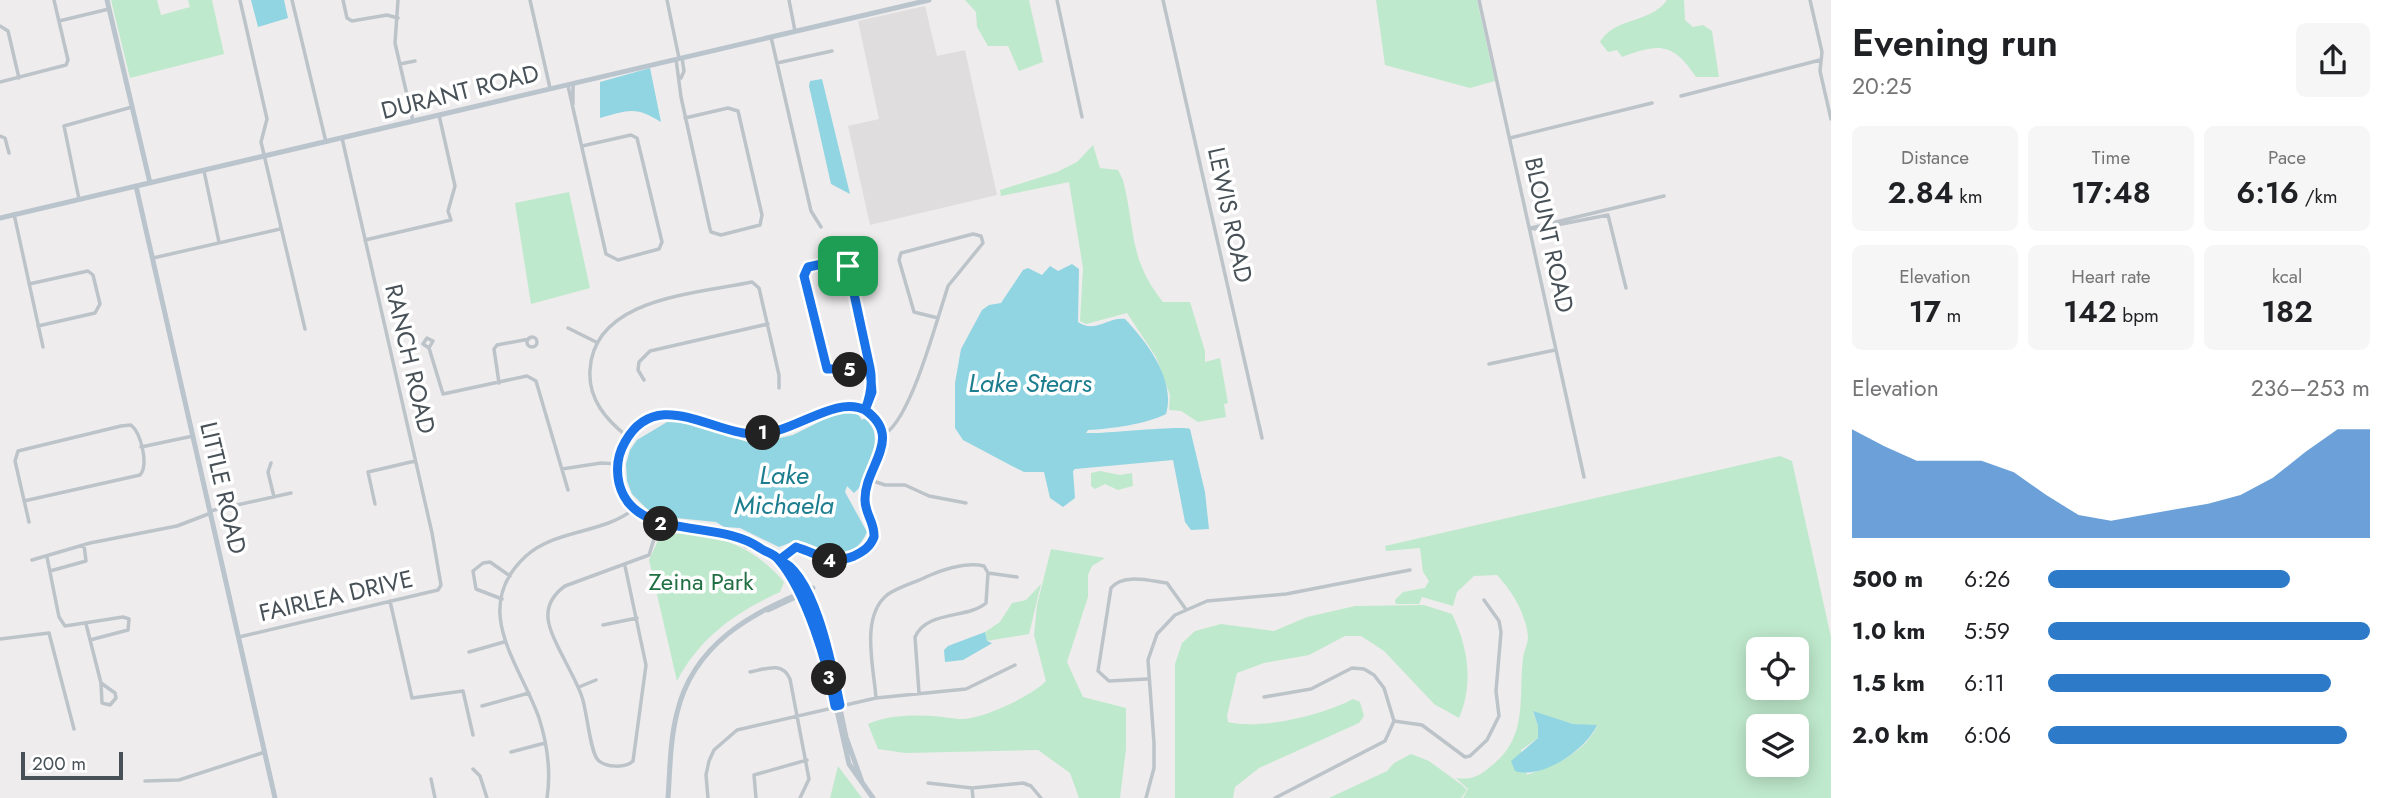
<!DOCTYPE html>
<html lang="en">
<head>
<meta charset="utf-8">
<style>
  :root { --surface:#fff; --page:#f6f6f6; --text:#202124; --muted:#757577; --accent:#2d7ac8 }
  body { margin:0; font-family:Jost,sans-serif; background:var(--page); color:var(--text); height:100vh; display:flex; flex-direction:column; font-size:26px; white-space:nowrap }
  * { box-sizing:border-box; margin:0 }
  p { font-size:23px; color:var(--muted) }
  .icon { flex:none; width:38px; height:38px; fill:none; stroke:currentColor; stroke-width:2; stroke-linecap:round; stroke-linejoin:round }
  .map { position:relative; flex:1; overflow:hidden }
  .panel { display:flex; flex-direction:column; background:var(--surface); width:560px }
  .panel>* { flex:none }
  .controls { position:absolute; left:1746px; top:637px; display:grid; gap:14px }
  .controls a { display:grid; place-items:center; width:63px; height:63px; border-radius:10px; background:var(--surface); box-shadow:0 4px 18px #0003; font-size:35px }
  .scale { position:absolute; left:21px; bottom:18px; width:102px; box-sizing:border-box; padding-left:7px; border:4px solid #475157; border-top:0; font-size:19px; line-height:24px; white-space:nowrap; color:#475157; -webkit-text-stroke:5px #fff; paint-order:stroke }
  .pin { position:absolute; display:grid; place-items:center; width:60px; height:60px; color:#fff; margin:-30px; border-radius:14px; box-shadow:0 4px 10px #0006 }
  .km { position:absolute; width:35px; height:35px; margin:-18px; border-radius:50%; background:#222; color:#fff; font-size:19px; line-height:35px; text-align:center }
  .round { display:grid; place-items:center; flex:none; width:74px; height:74px; border-radius:10px; background:var(--page) }
  .summary { display:flex; align-items:center; justify-content:space-between; height:119px; padding:0 21px }
  h1 { font-size:38px; font-weight:600; line-height:52px }
  .stats { display:grid; grid-template-columns:repeat(3,1fr); gap:10px; height:119px; padding:7px 21px }
  .stats div { display:grid; align-content:center; border-radius:10px; background:var(--page); text-align:center }
  .stats b { font-size:30px; font-weight:600 }
  .stats small { font-size:19px; font-weight:400 }
  .stats p { font-size:19px }
  .chart { height:196px; padding:14px 21px }
  .chart p { display:flex; justify-content:space-between }
  .chart svg { width:100%; height:126px; margin-top:7px; fill:var(--accent); opacity:.7 }
  ul { padding:0 21px; list-style:none; font-size:23px }
  li { display:grid; grid-template-columns:112px 84px 1fr; align-items:center; height:52px }
  li i { height:18px; border-radius:9px; background:var(--accent) }
  main { display:flex; flex:1; min-height:0 }
  .map>svg:first-child { display:block }
</style>
</head>
<body>
<main>
<div class="map">
<svg width="1831" height="798" viewBox="0 0 1831 798">
  <rect width="100%" height="100%" fill="#efeced"/>
  <path fill="#e0ddde" d="M925,6l12,50 28,-6 32,145 -127,30 -22,-99 31,-7 -21,-98z"/>
  <path fill="#bfe9cc" fill-rule="evenodd" d="M111,0h46l4,15 29,-8 -2,-7h24l12,54 -94,24z
    M965,0h64l14,62 -24,9 -11,-25h-20l-11,-19 -1,-15z
    M1376,0h101l18,81 -25,7 -85,-23z
    M1667,0h17l1,20 8,7 10,-2 9,6 7,46h-23c-23,-35 -37,-34 -74,-20l-5,-7 -9,2 -8,-10c14,-25 50,-18 67,-42z
    M1093,145l7,23 18,2 5,10c13,51 5,78 40,122h27l15,49v11l15,-4 8,45 -4,1 2,13 -28,5 -17,-11 -12,-1 1,-15 -14,-38 -29,-44 -41,11 -6,-3 3,-53 -14,-86 -68,14 -1,-6 57,-18 20,-10z
    M569,192l21,96 -59,16 -16,-101z
    M1780,456l12,5 39,176v161h-368l5,-9 -12,-11c15,2 22,-1 34,-11 39,-30 28,-67 33,-109 1,-7 5,-14 5,-21 -2,-23 -16,-46 -31,-62l-23,1 -17,16 -4,14 -31,-9 -3,7h-23l-1,-4 8,-8 22,-4 4,-7 -6,-9 -3,-24 -34,3 -1,-5zM1759,649h38v39h-38zM1533,712l40,12 24,2c-12,27 -43,39 -70,49l-6,-25 17,-12v-12zM1759,726h38v39h-38z
    M1100,471l20,4 12,-2 1,13 -15,4 -13,-6 -10,5 -4,-3v-13z
    M690,532c38,6 69,20 94,50l-4,10c-44,20 -80,45 -103,89l-28,-121 11,-24z
    M1051,549l54,9 -13,8 -4,9v22l-21,65 16,35 43,11v41l-6,49h-41l-9,-25 -32,-23 -133,3 -27,-4 -10,-25c27,-12 63,-9 91,-5 20,2 73,-23 87,-38l-12,-46 3,-30z
    M1041,584l-12,50 -42,7 -2,-9 15,-10 12,-19 14,-3z
    M1424,605l28,9c16,33 22,69 7,104l-25,-14 -50,-53 -23,-15h-16l-36,19 -45,8 -27,10 -10,43 1,6c33,8 95,-7 125,-23l7,3 4,14 -5,7 -100,45 -24,19 -2,11h-58v-134l7,-21 13,-12 26,-7 53,7 33,-14 48,-11z
    M1411,754l18,7 33,24 5,5 -6,8h-132l58,-27 7,-8z
    M838,766l24,32h-32z"/>
  <path fill="#90d5e1" d="M251,0h33l4,18 -30,9z
    M650,68l11,54c-26,-16 -32,-12 -61,-4v-36z
    M822,79l28,115 -19,-10 -22,-98 1,-5z
    M1072,264l7,5 -1,53c18,12 30,-6 47,-3 22,23 51,61 41,95 -19,10 -56,15 -78,16l-2,3c18,1 96,-8 104,-4l15,63 4,37 -18,1 -6,-8 -12,-62 -98,9 -2,2 2,27 -12,9 -13,-9 -6,-26h-20l-14,-7 -47,-25 -8,-12v-45l6,-34 21,-39 7,-5 12,-2 22,-33 5,-2 14,7 8,-9 8,5z
    M849,411l8,2 5,7 3,-2c21,16 3,50 -6,70l-5,5 -7,-7 -2,6 22,40c-17,37 -44,15 -70,8l-18,7 -39,-19 -16,-1 -8,-5 -50,-5 -18,-7 -16,-16 -5,-13 -1,-17 4,-14 7,-10 30,-18 19,1 68,21 39,-9 44,-22z
    M985,632l2,9 5,2 -3,2 -26,15 -18,2 -1,-12 4,-4z
    M1533,711l40,13 24,1c-10,24 -55,55 -82,46l-4,-10 27,-23v-12z"/>
  <g fill="none" stroke-linecap="round" stroke-linejoin="round">
    <path stroke="#bcc4ca" stroke-width="3.5" d="M240,0l27,119 -6,23 44,187
      M292,0l34,142
      M343,0l4,18 5,3 35,-6 11,3
      M398,0l-3,43 18,78
      M530,0l20,88
      M667,0l12,58
      M789,0l6,31
      M1057,0l25,117
      M1163,0l99,438
      M1479,0l105,477
      M1810,0l12,52 -2,19 11,48
      M59,21l50,-12
      M0,26l8,5 11,47
      M771,37l40,174 10,16
      M676,59l5,38 29,132 1,3 10,3 39,-10 2,-10 -24,-104 -10,-3 -43,10
      M777,63l55,-12
      M400,64l15,-3
      M681,78l3,-7 -2,-13
      M0,82l66,-17 2,-5 -14,-60
      M573,84v20
      M568,86l38,168 12,6 41,-11 3,-7 -25,-104 -6,-3 -49,11
      M1681,96l139,-36
      M0,136l5,2 4,15
      M1510,138l142,-35
      M204,171l15,71
      M79,199l-15,-73 68,-19
      M14,214l29,133
      M1529,228l7,1 72,-14 18,73
      M1531,228l133,-32
      M973,234l8,2 2,7 -35,43 -10,32 -24,-6 -15,-52 2,-7z
      M365,240l86,-20 -3,-9 7,-25 -16,-71
      M153,258l127,-29
      M841,260l7,6 22,102 -43,1 -23,-93 4,-9z
      M29,284l59,-13 5,4 7,29 -5,9 -57,13
      M568,328l28,14
      M527 342a5 5 0 1 1 10 0a5 5 0 1 1-10 0Z
      M429,348l4,-7 -6,-3 -4,6 6,4 14,46 84,-18 9,5 32,109
      M1489,364l66,-14
      M644,380l-6,-10 1,-8 11,-11 118,-27
      M499,383l-5,-34 3,-4 32,-6
      M779,388v-13l-20,-87 -7,-6c-55,12 -158,15 -162,88 -2,29 16,50 38,67 39,-52 84,3 130,-3 16,-2 33,-6 47,-12 22,-9 36,-24 60,-13l7,-22 -2,-19
      M882,435c24,-8 48,-92 56,-117
      M141,447l52,-11
      M271,463l-3,9 6,25
      M562,469l39,-6 17,1
      M870,480l15,5h20l24,11 37,7
      M24,501l116,-26c9,-10 1,-42 -9,-50l-10,1 -103,25 -3,10 14,61
      M375,504l-7,-32 47,-11
      M210,511l81,-18
      M47,557l12,60 6,9 58,-9 6,2 -1,11 -38,10
      M32,560l58,-17 87,-17 34,-13
      M625,566l21,99 -13,96c-7,7 -27,7 -35,-1 -8,-8 -11,-49 -16,-63 -7,-22 -33,-60 -34,-79 -1,-13 6,-24 17,-32l84,-31 10,-32
      M50,571l36,-10 -2,-16
      M988,573l29,4
      M502,599l-26,-10 -3,-18 10,-8 7,-1 20,14
      M390,601l22,97 51,-7 10,44
      M86,624l15,59 1,20 8,2 6,-7 -1,-5 -14,-10
      M603,625l34,-7
      M239,637l199,-47 3,-5 -9,-52 -90,-395
      M0,639l49,-6 25,96
      M469,652l35,-10
      M750,672c16,-3 32,-11 40,7l19,100 -9,19
      M1147,679l-38,2 -11,-10 13,-83c12,-15 39,-7 56,-5l18,25
      M579,687l17,-7
      M1264,697l47,-8 41,-21 12,1 10,6 10,13 10,33 -9,20 -110,57
      M876,698c-2,-30 -16,-81 11,-103 11,-8 27,-12 39,-18 16,-7 40,-15 58,-11l4,7 -2,30c-18,16 -59,7 -71,34l4,56
      M482,706l47,-13
      M1394,721l28,4 43,32 5,-1 17,-16 12,-24 -3,-25 5,-59 -2,-11 -15,-21
      M511,752l34,-9
      M473,769l7,7 7,22
      M431,779l4,19
      M145,781l34,-1 86,-28
      M928,783l44,5 51,-5 8,3 10,12
      M972,788l1,10
      M547,798c4,-26 0,-55 -8,-80 -19,-54 -70,-110 -13,-162 30,-27 77,-22 108,-47
      M708,798l-2,-23 3,-14 5,-11 23,-20 139,-32 90,-9 49,-24
      M756,798l-2,-23 53,-15
      M1146,798l8,-30v-25l-6,-83 9,-26 18,-19 32,-14 79,-7 124,-24"/>
    <path stroke="#bac4cc" stroke-width="5" d="M107,0l43,183
      M136,186l139,612
      M0,218l929,-218
      M628,437c-18,30 -10,69 23,83 13,6 28,4 43,6 31,5 83,21 101,46l32,74 19,91 16,45
      M736,539l10,7 13,2
      M779,560l20,36 17,45 15,43 18,80 24,34
      M779,560l17,-13c12,4 23,13 35,14 18,3 45,-12 43,-32 -1,-13 -12,-21 -9,-36 7,-30 33,-59 0,-84
      M768,610l32,-15
      M668,798c2,-28 2,-58 9,-85 16,-69 75,-101 136,-125"/>
  </g>
  <g fill="none" stroke-linecap="round" stroke-linejoin="round">
    <g stroke="#fff" stroke-width="14">
      <path id="route" d="M848,266l22,102 2,24 -7,18c-32,-16 -75,28 -115,24 -43,-4 -95,-46 -125,8 -7,12 -9,27 -6,41 14,59 100,35 141,65 5,4 13,5 18,11 28,32 50,105 57,147l5,-1c-7,-34 -25,-133 -61,-145l17,-13c23,7 34,19 58,9 10,-5 16,-9 20,-19 1,-14 -9,-23 -9,-37 -1,-33 40,-62 0,-90 6,-15 8,-27 5,-42l-43,1 -23,-93 4,-9 33,-7 7,6"/>
    </g>
    <use href="#route" stroke="#1a73e8" stroke-width="9"/>
  </g>
  <g text-anchor="middle" stroke-width="7" stroke-linejoin="round" paint-order="stroke">
    <g font-size="24" fill="#475157" stroke="#fff">
      <text transform="translate(460 92) rotate(-14)" y="8">DURANT ROAD</text>
      <text transform="translate(1230 215) rotate(78)" y="8">LEWIS ROAD</text>
      <text transform="translate(1549 235) rotate(78)" y="8">BLOUNT ROAD</text>
      <text transform="translate(410 359) rotate(77)" y="8">RANCH ROAD</text>
      <text transform="translate(223 488) rotate(77)" y="8">LITTLE ROAD</text>
      <text transform="translate(336 596) rotate(-13)" y="8">FAIRLEA DRIVE</text>
    </g>
    <g font-size="24" fill="#217043" stroke="#fff">
      <text x="701" y="590">Zeina Park</text>
    </g>
    <g font-size="26" font-style="italic" fill="#1b7d8e" stroke="#fff">
      <text x="1030" y="392">Lake Stears</text>
      <text x="784" y="484">Lake<tspan x="784" dy="30">Michaela</tspan></text>
    </g>
  </g>
</svg>
<div class="controls">
<a><svg class="icon" aria-label="locate" viewBox="0 0 24 24"><circle cx="12" cy="12" r="6"/><path d="M12 2v4M12 18v4M2 12h4M18 12h4"/></svg></a>
<a><svg class="icon" aria-label="layers" viewBox="0 0 24 24"><path d="M12 4l9 5-9 5-9-5zM3 14l9 5 9-5"/></svg></a>
</div>
<div class="scale">200 m</div>
<div class="pin" style="left:848px;top:266px;background:#1e9e55"><svg class="icon" aria-label="arrive" viewBox="0 0 24 24"><path d="M6 21V4h12l-3 4 3 4H6"/></svg></div>
<b class="km" style="left:763px;top:433px">1</b>
<b class="km" style="left:661px;top:524px">2</b>
<b class="km" style="left:829px;top:678px">3</b>
<b class="km" style="left:830px;top:561px">4</b>
<b class="km" style="left:850px;top:370px">5</b>
</div>
<section class="panel">
<div class="summary"><div><h1>Evening run</h1><p>20:25</p></div><a class="round"><svg class="icon" aria-label="share" viewBox="0 0 24 24"><path d="M12 15V3M7 8l5-5 5 5M5 13v7h14v-7"/></svg></a></div>
<div class="stats">
<div><p>Distance</p><b>2.84<small> km</small></b></div>
<div><p>Time</p><b>17:48</b></div>
<div><p>Pace</p><b>6:16<small> /km</small></b></div>
</div>
<div class="stats">
<div><p>Elevation</p><b>17<small> m</small></b></div>
<div><p>Heart rate</p><b>142<small> bpm</small></b></div>
<div><p>kcal</p><b>182</b></div>
</div>
<div class="chart"><p><span>Elevation</span>236–253 m</p>
<svg viewBox="0 0 160 44" preserveAspectRatio="none"><path d="M0 44V6L10 12L20 17L30 17L40 17L50 21L60 29L70 36L80 38L90 36L100 34L110 32L120 29L130 23L140 14L150 6L160 6V44z"/></svg>
</div>
<ul>
<li><b>500 m</b>6:26<i style="width:75%"></i></li>
<li><b>1.0 km</b>5:59<i style="width:100%"></i></li>
<li><b>1.5 km</b>6:11<i style="width:88%"></i></li>
<li><b>2.0 km</b>6:06<i style="width:93%"></i></li>
</ul>
</section>
</main>
</body>
</html>
